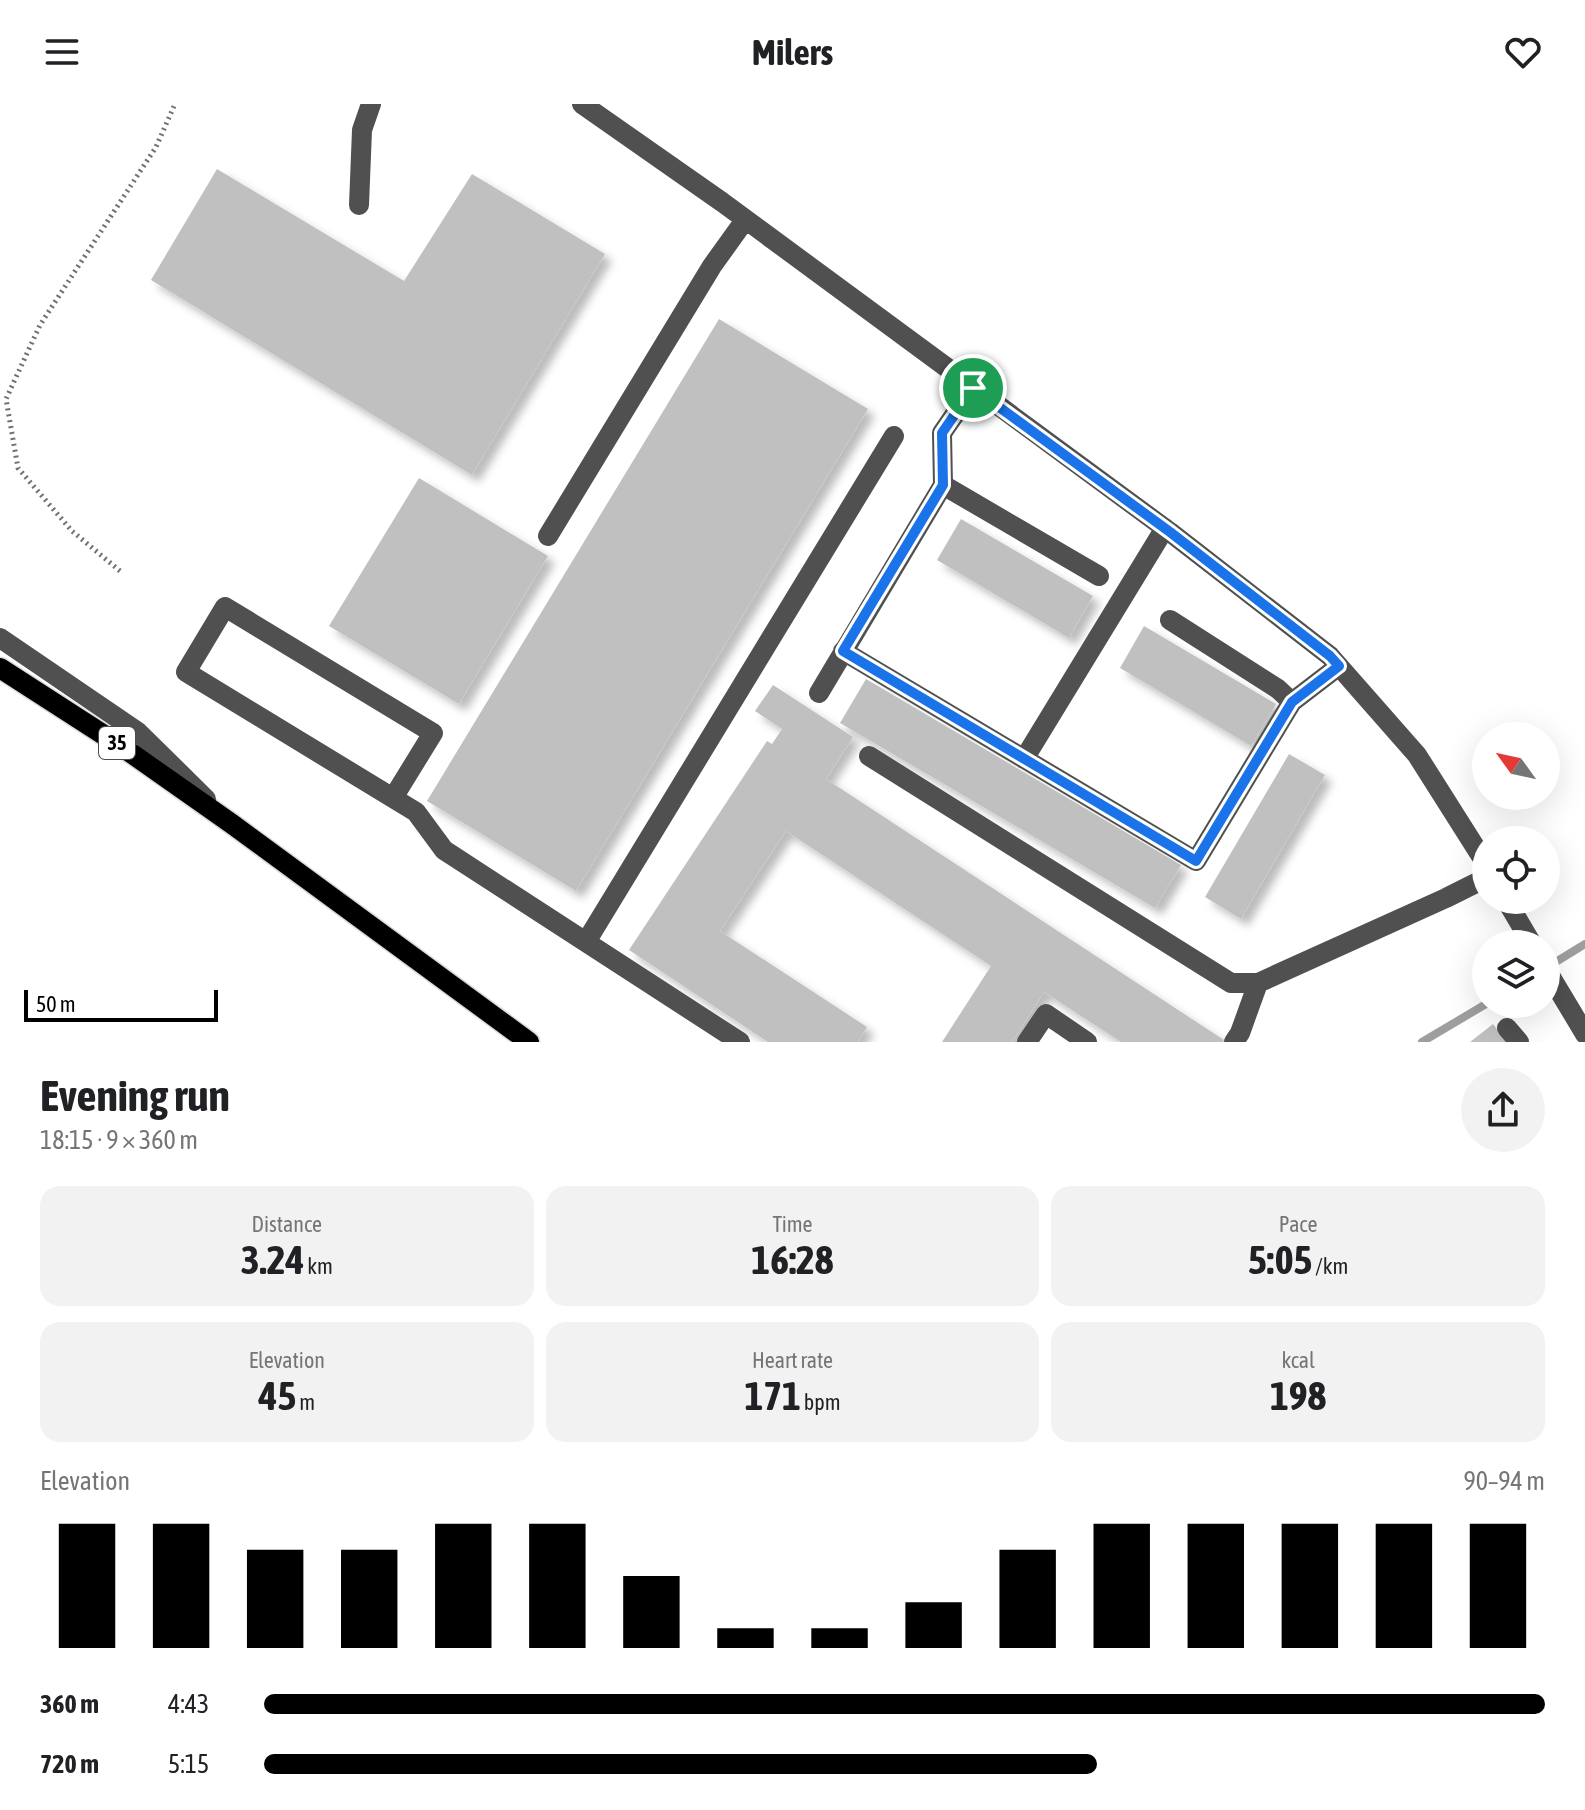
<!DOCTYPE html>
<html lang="en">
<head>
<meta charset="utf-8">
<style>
  :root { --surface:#fff; --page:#f2f2f2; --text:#202124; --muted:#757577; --accent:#000 }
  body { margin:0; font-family:"Asap Condensed",sans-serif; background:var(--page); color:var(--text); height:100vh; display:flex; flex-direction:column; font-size:30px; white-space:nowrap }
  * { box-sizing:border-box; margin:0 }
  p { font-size:26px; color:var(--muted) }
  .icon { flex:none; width:44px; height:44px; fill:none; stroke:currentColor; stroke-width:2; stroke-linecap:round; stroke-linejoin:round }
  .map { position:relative; height:938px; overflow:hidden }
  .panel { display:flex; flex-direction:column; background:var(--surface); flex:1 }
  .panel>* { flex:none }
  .needle { width:52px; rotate:303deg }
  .tools { position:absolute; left:1472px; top:618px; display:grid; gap:16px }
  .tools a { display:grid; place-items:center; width:88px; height:88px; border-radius:50%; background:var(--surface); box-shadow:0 8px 32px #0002; font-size:40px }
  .scale { position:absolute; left:24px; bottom:20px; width:194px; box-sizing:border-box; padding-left:8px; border:4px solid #000; border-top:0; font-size:22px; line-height:28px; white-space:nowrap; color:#000; -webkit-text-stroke:6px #fff; paint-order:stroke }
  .pin { position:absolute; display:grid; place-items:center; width:68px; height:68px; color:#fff; margin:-34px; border:4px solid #fff; border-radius:50%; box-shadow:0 2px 8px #0007 }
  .round { display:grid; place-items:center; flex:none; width:84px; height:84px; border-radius:42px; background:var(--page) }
  .summary { display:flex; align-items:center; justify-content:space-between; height:136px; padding:0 40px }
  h1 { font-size:44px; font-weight:700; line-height:60px }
  .stats { display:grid; grid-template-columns:repeat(3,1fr); gap:12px; height:136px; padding:8px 40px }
  .stats div { display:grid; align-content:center; border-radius:20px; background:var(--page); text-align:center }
  .stats b { font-size:40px; font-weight:700 }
  .stats small { font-size:22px; font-weight:400 }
  .stats p { font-size:22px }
  .chart { height:224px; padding:16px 40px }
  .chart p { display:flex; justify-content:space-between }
  .chart svg { width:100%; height:144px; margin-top:8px; stroke:var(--accent); stroke-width:6 }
  ul { padding:0 40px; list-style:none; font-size:26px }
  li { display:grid; grid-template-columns:128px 96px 1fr; align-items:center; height:60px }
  li i { height:20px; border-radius:10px; background:var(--accent) }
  header { display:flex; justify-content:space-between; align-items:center; height:104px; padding:0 40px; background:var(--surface); font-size:36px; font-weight:700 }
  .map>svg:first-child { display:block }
</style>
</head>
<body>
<header><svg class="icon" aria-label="menu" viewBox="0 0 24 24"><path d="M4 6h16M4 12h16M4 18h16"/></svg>Milers<svg class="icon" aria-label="heart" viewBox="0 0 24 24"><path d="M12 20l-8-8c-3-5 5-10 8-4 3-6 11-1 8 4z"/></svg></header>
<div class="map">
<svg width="1585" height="938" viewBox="0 0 1585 938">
  <defs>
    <filter id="shadow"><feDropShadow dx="7" dy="7" stdDeviation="4" flood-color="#0004"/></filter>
  </defs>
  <rect width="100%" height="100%" fill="#fff"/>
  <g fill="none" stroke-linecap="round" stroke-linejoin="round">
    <path stroke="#9e9e9e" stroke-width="8" d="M1546,864l39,-24
      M1422,938l64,-38"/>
  </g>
  <path fill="#c0c0c0" filter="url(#shadow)" d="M217,65l187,112 68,-107 133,80 -133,221 -321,-195z
    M719,215l149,90 -292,482 -149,-90z
    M419,374l129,78 -89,148 -130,-78z
    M961,415l132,77 -24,42 -132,-78z
    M1144,522l132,78 -25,42 -131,-78z
    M866,575l315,186 -26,43 -315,-185z
    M773,581l80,52 -27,42 398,261 -1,2h-102l-77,-50 -32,50h-70l49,-76 -205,-135 -66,100 147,96 -9,15h-90l-139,-92 138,-209 5,3 10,-15 -27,-18z
    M1289,650l36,21 -84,144 -36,-22z
    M1493,920l14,18h-37z"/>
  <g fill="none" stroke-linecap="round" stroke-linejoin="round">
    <g stroke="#dbdbdb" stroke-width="23">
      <path id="major" d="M0,564l121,78 111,78 297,218"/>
    </g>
    <path stroke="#727272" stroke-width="5" stroke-dasharray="2 4" stroke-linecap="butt" d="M120,467l-48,-40 -54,-63 -12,-69 34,-74 116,-178 19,-43"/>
    <path stroke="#505050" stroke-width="20" d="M582,0l140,98 448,330 160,124 87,99 69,109
      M359,101l3,-75 9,-26
      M943,381l156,91
      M548,432l164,-270 33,-46
      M1170,516l108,69 14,13
      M0,534l138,94 68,67
      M843,547l353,210 96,-159 47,-36
      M819,589l124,-208 -1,-52 31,-45
      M869,652l362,227h27l188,-85 40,-20
      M1024,655l141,-231
      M393,694l40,-65 -208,-126 -39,65 230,140 28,38 296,192
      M1506,796l26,44
      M586,838l308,-506
      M1546,865l39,65
      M1507,924l12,14
      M1027,938l19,-28 41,28
      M1234,938l6,-9 18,-50"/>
    <use href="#major" stroke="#000" stroke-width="20"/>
  </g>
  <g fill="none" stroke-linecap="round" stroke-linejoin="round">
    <g stroke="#fff" stroke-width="16">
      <path id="route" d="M973,284l197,144 160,124 9,10 -47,36 -96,159 -353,-210 100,-166 -1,-52z"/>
    </g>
    <use href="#route" stroke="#1a73e8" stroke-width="10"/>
  </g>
  <g text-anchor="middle" stroke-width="7" stroke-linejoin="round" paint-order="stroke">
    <rect fill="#fff" stroke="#4c4c4c" stroke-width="2" x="99" y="623" width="36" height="32" rx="6"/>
    <g font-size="20" font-weight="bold" fill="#000">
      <text x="117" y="646">35</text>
    </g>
  </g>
</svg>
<div class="tools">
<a><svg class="needle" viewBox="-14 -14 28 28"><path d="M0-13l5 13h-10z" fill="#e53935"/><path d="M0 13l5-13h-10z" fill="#757577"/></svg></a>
<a><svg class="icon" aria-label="locate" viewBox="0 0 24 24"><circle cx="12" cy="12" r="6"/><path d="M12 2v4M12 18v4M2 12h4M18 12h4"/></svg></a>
<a><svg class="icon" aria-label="layers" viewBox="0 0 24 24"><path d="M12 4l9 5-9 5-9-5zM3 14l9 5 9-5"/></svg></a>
</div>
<div class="scale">50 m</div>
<div class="pin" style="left:973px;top:284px;background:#1e9e55"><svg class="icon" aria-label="arrive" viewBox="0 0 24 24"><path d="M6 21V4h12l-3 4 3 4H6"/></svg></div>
</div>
<section class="panel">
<div class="summary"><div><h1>Evening run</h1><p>18:15 · 9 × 360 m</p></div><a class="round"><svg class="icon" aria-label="share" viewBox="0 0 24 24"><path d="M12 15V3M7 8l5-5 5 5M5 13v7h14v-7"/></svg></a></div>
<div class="stats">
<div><p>Distance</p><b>3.24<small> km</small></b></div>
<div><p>Time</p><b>16:28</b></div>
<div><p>Pace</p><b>5:05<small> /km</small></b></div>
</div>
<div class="stats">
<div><p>Elevation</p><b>45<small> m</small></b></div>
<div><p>Heart rate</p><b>171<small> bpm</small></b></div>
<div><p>kcal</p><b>198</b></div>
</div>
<div class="chart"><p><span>Elevation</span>90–94 m</p>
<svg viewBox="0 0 160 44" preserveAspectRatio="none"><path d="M5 44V6M15 44V6M25 44V14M35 44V14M45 44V6M55 44V6M65 44V22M75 44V38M85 44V38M95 44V30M105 44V14M115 44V6M125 44V6M135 44V6M145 44V6M155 44V6"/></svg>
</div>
<ul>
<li><b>360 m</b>4:43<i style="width:100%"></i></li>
<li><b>720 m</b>5:15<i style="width:65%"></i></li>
</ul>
</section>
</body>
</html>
